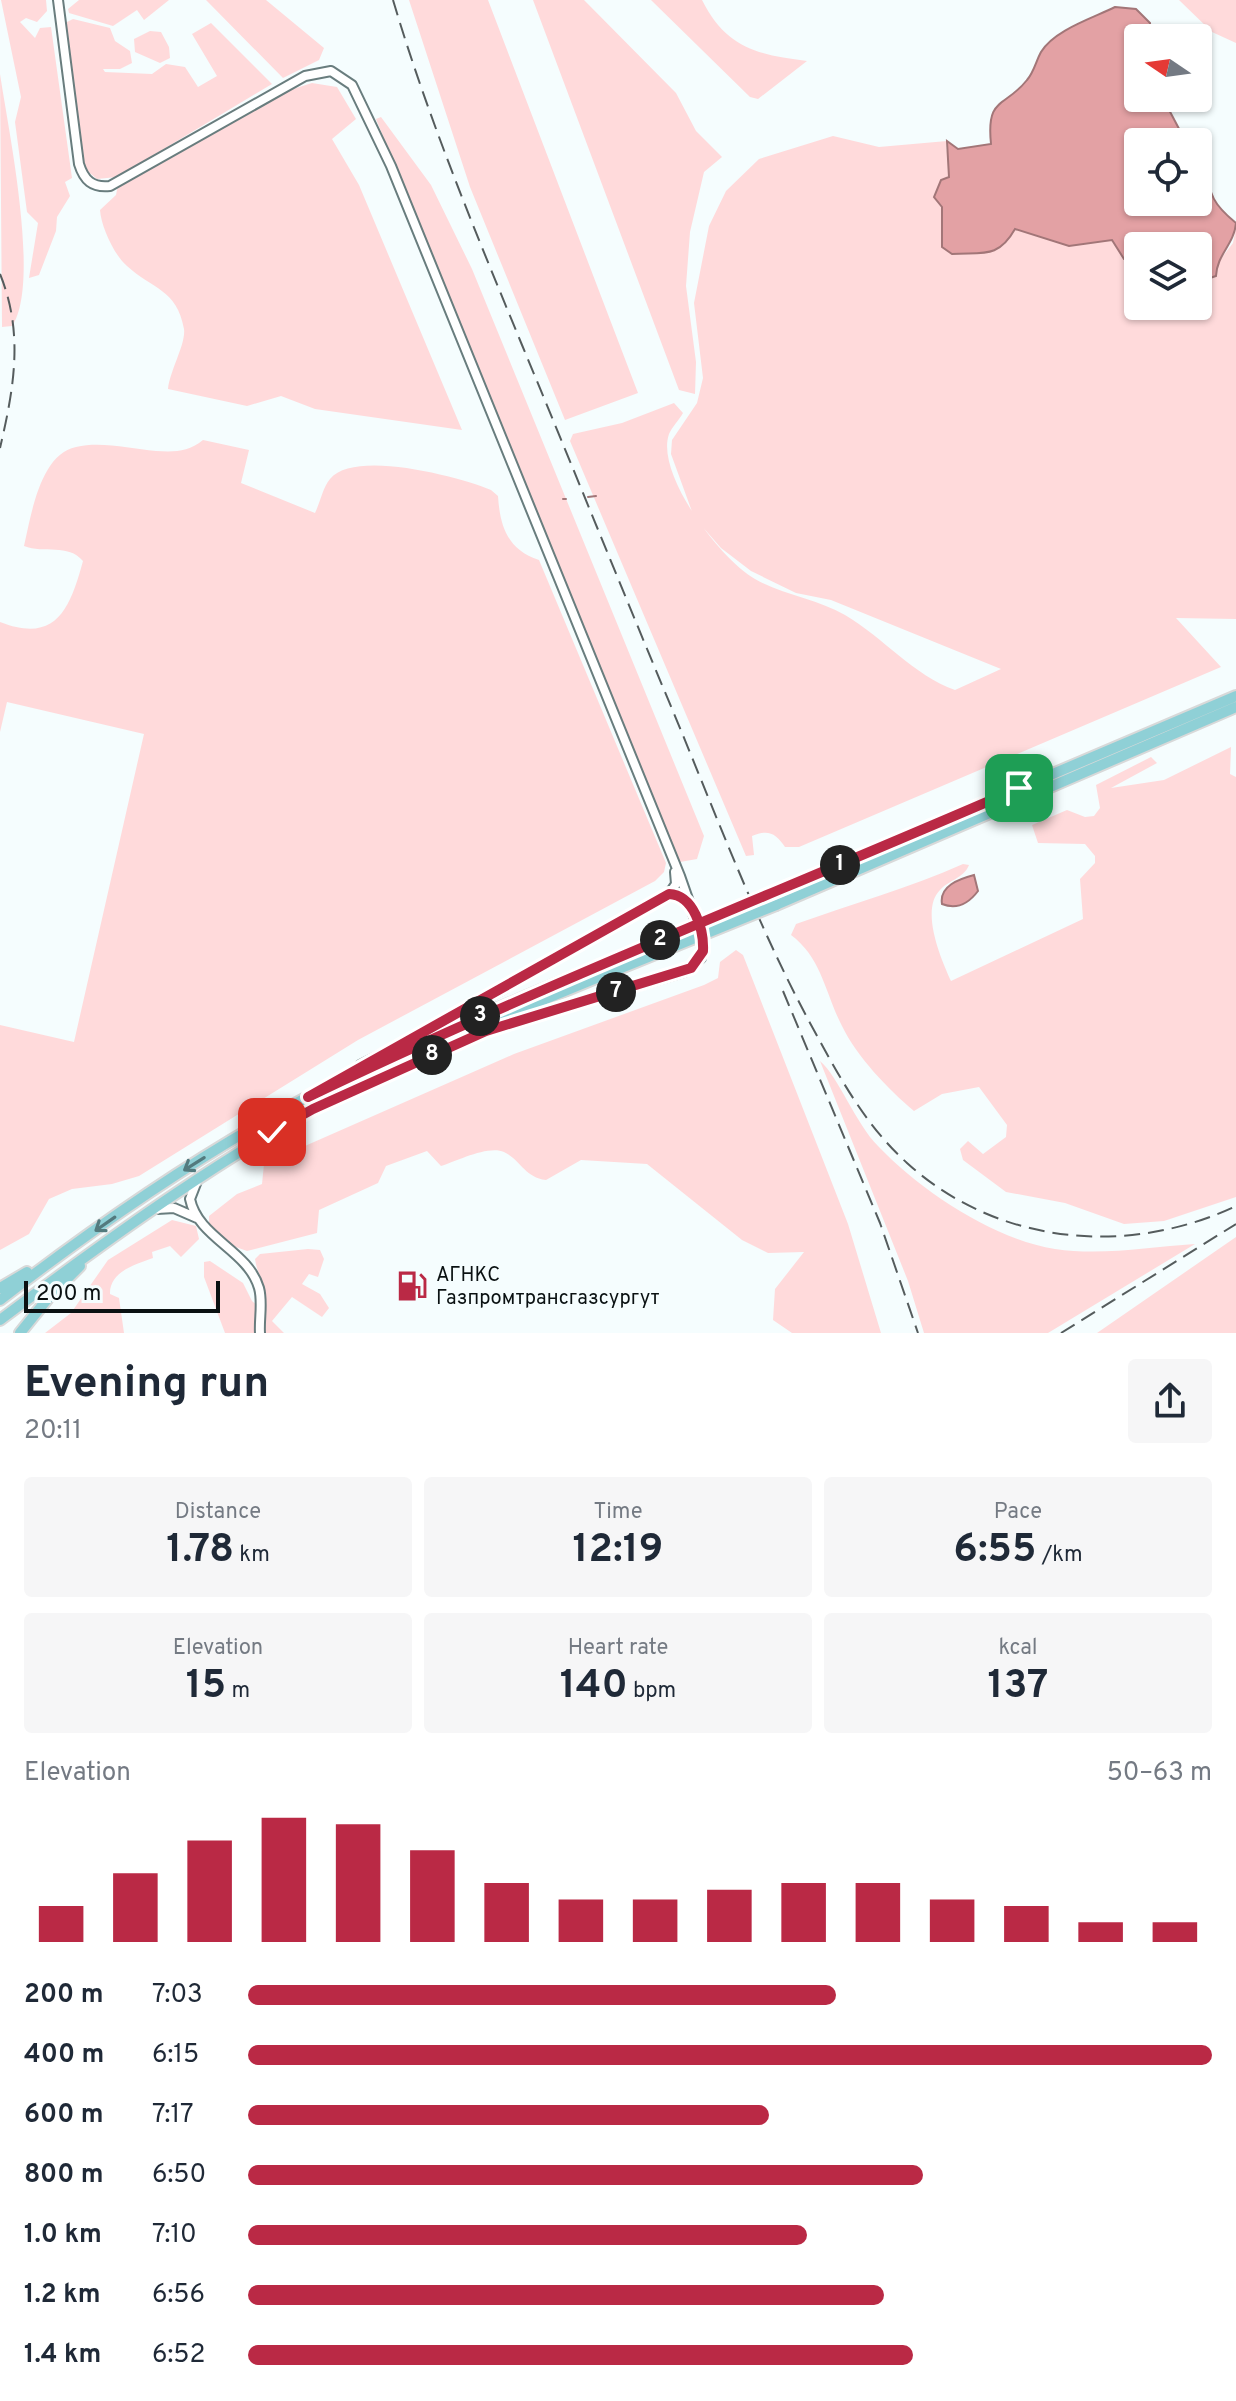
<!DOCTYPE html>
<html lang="en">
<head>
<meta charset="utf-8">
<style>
  :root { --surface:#fff; --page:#f6f6f7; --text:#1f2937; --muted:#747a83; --accent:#ba2945 }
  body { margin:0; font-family:Overpass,sans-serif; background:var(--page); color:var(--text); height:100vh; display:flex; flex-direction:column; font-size:30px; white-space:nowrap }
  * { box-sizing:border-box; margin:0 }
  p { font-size:26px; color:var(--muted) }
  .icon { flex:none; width:44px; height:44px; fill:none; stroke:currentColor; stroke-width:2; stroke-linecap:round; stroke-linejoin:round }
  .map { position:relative; height:1333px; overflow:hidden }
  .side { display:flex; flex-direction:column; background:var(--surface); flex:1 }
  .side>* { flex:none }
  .needle { width:52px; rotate:283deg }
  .tools { position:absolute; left:1124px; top:24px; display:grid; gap:16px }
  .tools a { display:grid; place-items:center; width:88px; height:88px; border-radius:8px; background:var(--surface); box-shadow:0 2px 6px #0004; font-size:40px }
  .scale { position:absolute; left:24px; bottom:20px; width:196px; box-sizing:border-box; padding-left:8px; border:4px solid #0a1112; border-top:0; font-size:22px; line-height:28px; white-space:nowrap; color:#0a1112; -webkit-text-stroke:6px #f5fdfe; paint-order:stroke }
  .pin { position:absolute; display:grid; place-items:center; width:68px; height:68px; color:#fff; margin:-34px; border-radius:16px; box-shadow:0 4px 12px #0006 }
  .km { position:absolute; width:40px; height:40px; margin:-20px; border-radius:50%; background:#222; color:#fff; font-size:22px; line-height:40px; text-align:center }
  .round { display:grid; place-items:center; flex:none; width:84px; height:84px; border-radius:8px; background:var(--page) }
  .summary { display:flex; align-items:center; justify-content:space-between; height:136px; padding:0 24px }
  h1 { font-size:44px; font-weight:700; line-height:60px }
  .figures { display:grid; grid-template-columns:repeat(3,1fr); gap:12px; height:136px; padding:8px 24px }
  .figures div { display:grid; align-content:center; border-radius:8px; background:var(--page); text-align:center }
  .figures b { font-size:40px; font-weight:700 }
  .figures small { font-size:22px; font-weight:400 }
  .figures p { font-size:22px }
  .chart { height:224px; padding:16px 24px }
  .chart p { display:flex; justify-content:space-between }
  .chart svg { width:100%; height:144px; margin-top:8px; stroke:var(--accent); stroke-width:6 }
  ul { padding:0 24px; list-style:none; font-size:26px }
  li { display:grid; grid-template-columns:128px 96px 1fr; align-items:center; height:60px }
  li i { height:20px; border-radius:10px; background:var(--accent) }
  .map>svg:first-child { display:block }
</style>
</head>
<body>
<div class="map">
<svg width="1236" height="1333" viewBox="0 0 1236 1333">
  <rect width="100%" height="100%" fill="#f5fdfe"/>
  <path fill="#ffdadb" d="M1,0h45l1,11 -10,11 -11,-4 -6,4 15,16 5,-10 11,-1 21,151 -7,4 5,14 -13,21 -1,14 -17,44 -10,3 9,-55 -11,-11 -12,-90 6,-25z
    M79,0h90l-25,20 -7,-10 -24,16 -44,-13 -1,-4z
    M206,0h60l58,48 -5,12 -36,18z
    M409,0h79l150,393 -73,27 -95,-233z
    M533,0h51l92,93 20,38 26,26 -18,15 -14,60 -4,54 10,76 -1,32 -16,-4z
    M651,0h51c24,48 56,55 105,61l-49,38 -8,-2z
    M1179,0h57v43l-24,-11z
    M73,19l37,9 5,13 15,10 2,12 -12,6h-17l2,3 47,2 14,-10 19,3 13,20 19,-11 -25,-42 19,-11 61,61 -155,93 -20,2 -12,-10 -20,-146z
    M150,31l11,1 8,15 1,11 -10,5 -25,-11 -1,-13z
    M0,74c8,54 41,210 12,252l-10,1z
    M312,83l25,4 19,32 -24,20 27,46 103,245 -147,-21 -34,-13 -34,10 -79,-17c2,-19 18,-45 16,-60 -7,-40 -32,-40 -57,-63 -13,-11 -26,-40 -27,-56l16,-15 2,-10 172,-95z
    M381,117l50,68 41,84 232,567 -7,23 -17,3 -57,-128 -247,-615z
    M833,136l46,11 68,-6c-2,10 2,15 3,25 2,38 -20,46 2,88 28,-2 48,2 63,-25l97,11 12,19 14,9v38h60v-24h5l30,-39 3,-16v392l-60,-1 45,49 -422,180h-14c-9,-14 -17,-18 -33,-11l2,19 -8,1 -176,-415 3,-7 49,-11 52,-20 9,10c-4,7 -11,14 -14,21 -14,40 52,126 86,145 28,16 63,20 90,36 39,23 68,60 110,75l46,-21 -170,-69 -35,-7 -45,-22 -30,-23 -27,-31 -23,-63 1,-14 25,-37 6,-25 -9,-75 15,-77 17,-35 33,-32z
    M203,440l46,10 -8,33 74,30c5,-10 8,-26 15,-34 25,-30 129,-2 161,11l7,6c2,31 10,54 41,64l127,303 -2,9 -9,9 -297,159 -219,136 -27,8 -40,5 -23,10 -20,35 -29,16v-225l74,17 70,-308 -137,-32 -7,30v-110c56,22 70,-13 83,-61 -15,-18 -39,-7 -59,-15 7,-30 16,-92 52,-99 26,-6 54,2 80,4 19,1 32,1 47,-11z
    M1231,747l-1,27 6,3v420l-72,24 -40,3 -59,-21 -59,-11 -43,-32 -3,-11 8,-8 15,13 23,-17 1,-12 -28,-38 -37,7 -28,17c-26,-22 -57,-54 -72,-85 -17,-33 -20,-68 -51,-91l5,-11c56,-20 113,-36 167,-60l6,1c-5,13 -20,15 -29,25 -20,20 1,69 11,91l132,-62 -3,-40 15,-16v-7l-10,-12 -47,-1 -6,-18 35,-15 18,7 9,-1 6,-8 -4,-23 55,-28 6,6 -46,25 53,-8z
    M736,950l7,5 105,269 33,109h-89l-19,-13 2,-31 29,-37 -36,1 -26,-13 -95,-76 -66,-4 -35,20c-22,-3 -25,-20 -42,-28 -16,-7 -47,9 -63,14l-14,-15 -41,15 -8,17 -59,27 -2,23 -70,18 -14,-5 -24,-19v-11l28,-22 25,-10 2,-20 250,-110 190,-69 14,-7 2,-16z
    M820,1061c18,15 36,63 58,85 43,45 115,93 177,103 46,7 95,-2 140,-5l-147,89h-124l-16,-52z
    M172,1220l24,6 3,13 -18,18 -11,-11 -18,6 1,6c-17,6 -44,14 -43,36l9,4 5,35h-79l26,-20 37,-53z
    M1236,1237v96h-139z
    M308,1249l12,1 4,9 -6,18 -9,-3 -7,10 18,10 9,14 -7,9 -30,-20 -20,24 12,12h-59l-21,-56v-15l6,-1 33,22 9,18 9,8c10,-22 -3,-29 -6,-50l5,-5z"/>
  <path fill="#e3a1a4" stroke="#a27678" stroke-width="2" d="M1115,7l21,2 14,14 1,15h-13v60h30l-1,8 19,36h-48v60h60v-47l10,11c-1,28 7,40 28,57 -2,22 -19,31 -20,53l-18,6v-36h-60v22l-14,-9 -12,-19 -43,6 -54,-17c-17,30 -32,23 -63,25l-10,-7v-40l-8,-10 7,-17 8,-3 -2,-36 11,8 33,-5c-5,-48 14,-36 36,-64 7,-8 9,-19 14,-28 13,-22 52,-34 74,-45z
    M974,875l4,16c-9,12 -21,19 -36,13 -3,-18 17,-25 32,-29z"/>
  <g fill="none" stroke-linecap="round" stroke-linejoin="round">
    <path stroke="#a27678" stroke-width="2" d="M588,497l8,-1
      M563,499h3"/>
    <g stroke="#697d7e" stroke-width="12">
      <path id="minor" d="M58,0l21,164c5,16 13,24 31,22l195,-110 26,-5 21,14 39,81 289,710 22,63 -1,19 -17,14 -198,59 -140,64
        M360,1065l89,-45 220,-126 7,-10 -1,-12
        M197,1181l-7,18c8,39 58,51 69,89 4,14 0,31 1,45
        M157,1209l17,-1 23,10"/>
    </g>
    <g stroke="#d8d9d9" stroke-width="14">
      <path id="major" d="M771,894l465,-198
        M776,905l460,-198
        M0,1288l27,-16
        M0,1300c96,-74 197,-144 304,-201 118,-62 243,-111 366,-163
        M0,1320c117,-88 234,-172 364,-239 100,-51 206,-92 311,-135
        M20,1333l29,-36 31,-31"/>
    </g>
    <use href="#minor" stroke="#fff" stroke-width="8"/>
    <use href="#major" stroke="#8fd0d6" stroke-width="10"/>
    <path stroke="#555c5d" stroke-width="2" stroke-dasharray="16 8" stroke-linecap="butt" d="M393,0c35,118 82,231 129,345 47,113 93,227 140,340 48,113 90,230 148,338 28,51 53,100 97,140 90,82 221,94 329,43
      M0,274c24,59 14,114 0,174
      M783,991l97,232 38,110
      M1061,1333l175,-109"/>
    <g stroke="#d8d9d9" stroke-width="14" stroke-linecap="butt">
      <path id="major-bridge" d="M670,936l101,-42
        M675,946l101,-41"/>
    </g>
    <use href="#major-bridge" stroke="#8fd0d6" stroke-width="10"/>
  </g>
  <defs><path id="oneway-shaft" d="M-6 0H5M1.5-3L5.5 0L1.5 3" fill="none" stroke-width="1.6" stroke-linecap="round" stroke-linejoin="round" transform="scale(2)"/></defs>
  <g stroke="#537a7e">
    <use href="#oneway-shaft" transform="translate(194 1164) rotate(148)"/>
    <use href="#oneway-shaft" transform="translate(105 1224) rotate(145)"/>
  </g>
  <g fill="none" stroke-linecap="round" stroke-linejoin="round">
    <g stroke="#fff" stroke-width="16">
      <path id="route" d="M272,1132l41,-23 173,-78 205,-63 12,-17c1,-21 -9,-56 -34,-57l-361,203c233,-112 474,-206 711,-309"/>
    </g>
    <use href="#route" stroke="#ba2945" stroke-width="10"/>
  </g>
  <defs>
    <g id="fuel-bare" transform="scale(2.4)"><path d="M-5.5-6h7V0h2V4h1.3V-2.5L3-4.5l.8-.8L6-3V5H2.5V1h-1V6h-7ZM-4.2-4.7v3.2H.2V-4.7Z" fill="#ba2945" stroke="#f5fdfe" stroke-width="2.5" paint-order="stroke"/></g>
  </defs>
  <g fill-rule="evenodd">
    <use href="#fuel-bare" x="412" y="1286"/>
  </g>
  <g text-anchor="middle" stroke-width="6" stroke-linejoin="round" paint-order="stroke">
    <g font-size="20" fill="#0a1112" stroke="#f5fdfe" text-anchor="start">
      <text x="436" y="1281">АГНКС<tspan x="436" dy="23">Газпромтрансгазсургут</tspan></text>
    </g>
  </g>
</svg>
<div class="tools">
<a><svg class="needle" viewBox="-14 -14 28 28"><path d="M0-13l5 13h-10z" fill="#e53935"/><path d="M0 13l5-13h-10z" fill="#747a83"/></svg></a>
<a><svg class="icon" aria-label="locate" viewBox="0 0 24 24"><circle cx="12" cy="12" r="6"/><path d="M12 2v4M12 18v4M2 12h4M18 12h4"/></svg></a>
<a><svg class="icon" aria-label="layers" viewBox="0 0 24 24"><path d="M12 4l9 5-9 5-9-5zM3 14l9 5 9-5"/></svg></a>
</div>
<div class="scale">200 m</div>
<div class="pin" style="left:1019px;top:788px;background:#1e9e55"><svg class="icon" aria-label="arrive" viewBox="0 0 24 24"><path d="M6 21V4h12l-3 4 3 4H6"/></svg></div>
<div class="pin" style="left:272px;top:1132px;background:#d93025"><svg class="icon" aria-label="check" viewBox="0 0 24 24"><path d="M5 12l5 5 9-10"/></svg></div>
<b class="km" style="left:840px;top:865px">1</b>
<b class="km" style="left:660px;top:940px">2</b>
<b class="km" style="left:480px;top:1016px">3</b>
<b class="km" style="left:616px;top:992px">7</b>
<b class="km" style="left:432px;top:1055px">8</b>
</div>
<section class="side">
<div class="summary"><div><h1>Evening run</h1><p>20:11</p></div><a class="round"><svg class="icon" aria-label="share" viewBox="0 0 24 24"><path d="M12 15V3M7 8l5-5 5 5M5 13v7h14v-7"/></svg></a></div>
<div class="figures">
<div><p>Distance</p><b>1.78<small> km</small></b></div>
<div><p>Time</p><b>12:19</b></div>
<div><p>Pace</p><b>6:55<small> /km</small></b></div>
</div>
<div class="figures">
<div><p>Elevation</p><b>15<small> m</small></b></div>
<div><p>Heart rate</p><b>140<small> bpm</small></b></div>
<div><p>kcal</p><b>137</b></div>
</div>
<div class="chart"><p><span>Elevation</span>50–63 m</p>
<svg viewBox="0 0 160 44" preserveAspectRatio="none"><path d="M5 44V33M15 44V23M25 44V13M35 44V6M45 44V8M55 44V16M65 44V26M75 44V31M85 44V31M95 44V28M105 44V26M115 44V26M125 44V31M135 44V33M145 44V38M155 44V38"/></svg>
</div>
<ul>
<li><b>200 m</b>7:03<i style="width:61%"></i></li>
<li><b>400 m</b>6:15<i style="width:100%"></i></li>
<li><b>600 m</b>7:17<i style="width:54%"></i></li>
<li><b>800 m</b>6:50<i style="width:70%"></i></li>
<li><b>1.0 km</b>7:10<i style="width:58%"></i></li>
<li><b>1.2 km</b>6:56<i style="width:66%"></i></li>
<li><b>1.4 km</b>6:52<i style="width:69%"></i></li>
</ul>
</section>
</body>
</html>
